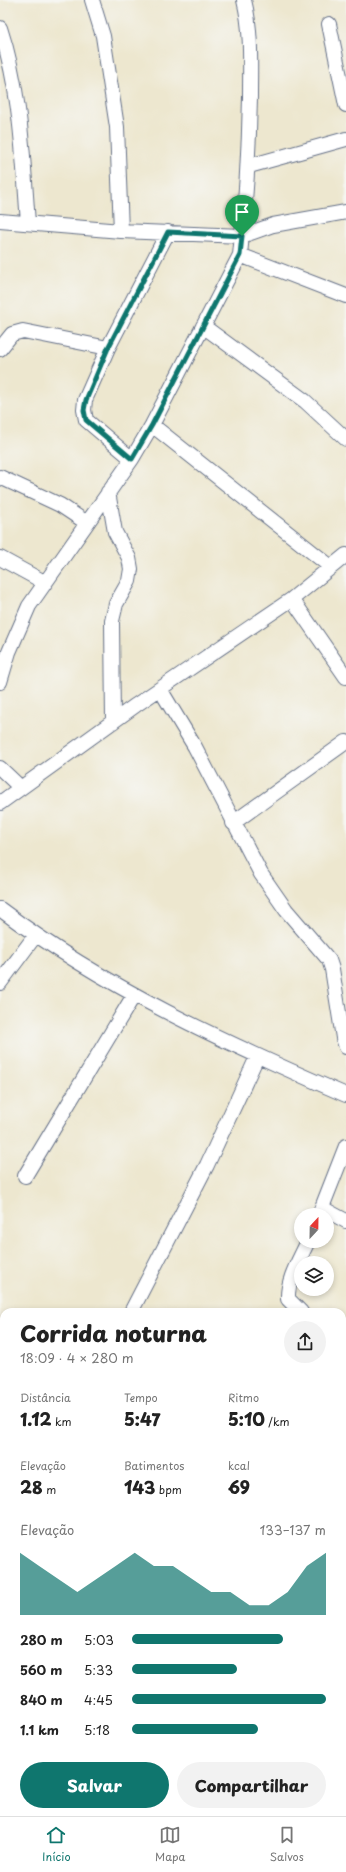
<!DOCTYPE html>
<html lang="pt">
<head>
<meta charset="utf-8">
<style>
  :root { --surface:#fff; --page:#f2f2f2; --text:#222; --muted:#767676; --line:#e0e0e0; --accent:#0f766e }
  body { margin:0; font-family:"Playpen Sans",sans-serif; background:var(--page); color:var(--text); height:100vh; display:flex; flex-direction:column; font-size:15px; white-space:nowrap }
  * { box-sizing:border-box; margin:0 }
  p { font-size:13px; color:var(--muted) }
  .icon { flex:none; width:22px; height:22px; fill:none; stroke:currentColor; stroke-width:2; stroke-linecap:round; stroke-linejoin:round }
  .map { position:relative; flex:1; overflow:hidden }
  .drawer { position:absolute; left:0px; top:1308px; width:346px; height:508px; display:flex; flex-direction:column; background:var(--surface); border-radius:12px 12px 0 0; box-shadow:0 2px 6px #0003 }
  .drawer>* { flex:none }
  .needle { width:26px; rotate:22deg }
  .fabs { position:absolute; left:294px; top:1208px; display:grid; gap:8px }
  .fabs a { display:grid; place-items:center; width:40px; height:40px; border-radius:50%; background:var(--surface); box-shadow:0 2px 6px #0003; font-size:20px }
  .pin { position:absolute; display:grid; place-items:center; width:34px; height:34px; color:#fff; margin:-41px -17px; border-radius:50% 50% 50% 0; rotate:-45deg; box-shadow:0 0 4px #0007 }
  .pin .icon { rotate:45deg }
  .round { display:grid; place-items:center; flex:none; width:42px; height:42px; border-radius:21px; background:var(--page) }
  .headline { display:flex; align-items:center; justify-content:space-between; height:68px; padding:0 20px }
  h1 { font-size:22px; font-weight:800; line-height:30px }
  .stats { display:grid; grid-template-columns:repeat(3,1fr); gap:6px; height:68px; padding:4px 20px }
  .stats div { display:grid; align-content:center }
  .stats b { font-size:17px; font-weight:800 }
  .stats small { font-size:11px; font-weight:400 }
  .stats p { font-size:11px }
  .chart { height:112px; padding:8px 20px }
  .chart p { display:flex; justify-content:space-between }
  .chart svg { width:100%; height:72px; margin-top:4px; fill:var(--accent); opacity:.7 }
  .action { display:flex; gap:8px; margin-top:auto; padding:8px 20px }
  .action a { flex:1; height:46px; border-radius:24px; background:var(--accent); color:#fff; font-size:16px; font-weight:800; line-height:46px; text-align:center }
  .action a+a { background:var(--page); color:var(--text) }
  ul { padding:0 20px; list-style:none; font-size:13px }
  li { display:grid; grid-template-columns:64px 48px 1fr; align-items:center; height:30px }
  li i { height:10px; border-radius:5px; background:var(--accent) }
  .tab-bar { display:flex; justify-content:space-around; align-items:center; height:56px; border-top:1px solid var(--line); background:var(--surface); font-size:11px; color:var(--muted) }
  .tab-bar a { display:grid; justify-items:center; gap:2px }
  .tab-bar .selected { color:var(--accent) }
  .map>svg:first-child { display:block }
</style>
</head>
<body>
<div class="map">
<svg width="346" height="1816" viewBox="0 0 346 1816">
  <rect width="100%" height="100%" fill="#f6f6f2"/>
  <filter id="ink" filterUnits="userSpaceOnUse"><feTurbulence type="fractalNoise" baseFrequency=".025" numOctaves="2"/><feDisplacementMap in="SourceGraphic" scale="8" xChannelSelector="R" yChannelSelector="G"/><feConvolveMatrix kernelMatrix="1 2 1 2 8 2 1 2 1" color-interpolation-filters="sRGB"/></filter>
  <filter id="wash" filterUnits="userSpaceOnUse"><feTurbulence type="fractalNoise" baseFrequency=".012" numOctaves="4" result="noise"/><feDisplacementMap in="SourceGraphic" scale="16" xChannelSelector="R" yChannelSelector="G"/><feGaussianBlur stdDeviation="0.9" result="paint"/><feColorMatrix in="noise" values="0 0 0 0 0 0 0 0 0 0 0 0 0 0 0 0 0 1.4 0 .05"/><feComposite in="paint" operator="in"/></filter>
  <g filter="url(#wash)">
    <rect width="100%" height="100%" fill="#ede7cf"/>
  </g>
  <g filter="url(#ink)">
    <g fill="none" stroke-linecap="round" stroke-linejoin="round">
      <g stroke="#646f86" stroke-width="16">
        <path id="minor" d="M92,0l11,36 14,91 4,104
          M244,0c8,32 6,64 6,97 -1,53 -4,105 -10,158l106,41
          M329,24l17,81
          M0,28c21,63 23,130 28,195
          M249,166l97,-27
          M0,221l121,10 121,5 31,-11 73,-13
          M203,326l102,75 41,38
          M0,349l12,-15 11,-3 85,17
          M152,425l179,142
          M132,459l-46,-39 -2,-10 1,-10 23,-52 60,-116
          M0,477l60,28 27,18
          M108,492l7,40 14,26 2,11 -2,12 -13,23 -4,17 1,101
          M0,558l44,24
          M292,599l54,78
          M0,682l9,-30 20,-46 103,-147 20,-34 88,-170
          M160,689l35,58 66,127 25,36 43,50 3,9 11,69 3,9
          M0,768l21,20
          M0,803l136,-98 156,-106 54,-44
          M233,823l113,-81
          M0,909c105,79 226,134 346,186
          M0,983l35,-47
          M25,1176l109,-181
          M322,1208l24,13
          M319,1215l27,-69
          M131,1312l76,-147 50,-108
          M301,1312l-13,-13c-1,-20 12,-40 20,-58
          M342,1345l4,3
          M0,1347l4,-2
          M342,1385l4,-23
          M342,1409l4,-3
          M342,1454l4,10
          M342,1558l4,-3
          M0,1590l4,-2
          M0,1620l4,10
          M342,1661l4,-1
          M342,1734l4,-1
          M295,1812l1,4
          M57,1816l1,-4
          M222,1816l5,-4"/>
      </g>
      <use href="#minor" stroke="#fff" stroke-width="14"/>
    </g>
  </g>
  <g fill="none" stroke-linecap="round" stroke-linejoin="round" filter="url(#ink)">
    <g stroke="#fff" stroke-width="8">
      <path id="route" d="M168,232l74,4 -2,19 -88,170 -20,34 -46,-39 -2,-10 2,-10 22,-52z"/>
    </g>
    <use href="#route" stroke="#0f766e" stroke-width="5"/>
  </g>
</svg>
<div class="fabs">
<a><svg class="needle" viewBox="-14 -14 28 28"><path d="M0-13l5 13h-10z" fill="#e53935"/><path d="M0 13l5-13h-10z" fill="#767676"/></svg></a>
<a><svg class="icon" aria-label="layers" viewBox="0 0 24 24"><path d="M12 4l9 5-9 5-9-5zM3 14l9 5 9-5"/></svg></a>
</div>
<div class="pin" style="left:242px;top:236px;background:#1e9e55"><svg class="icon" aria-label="arrive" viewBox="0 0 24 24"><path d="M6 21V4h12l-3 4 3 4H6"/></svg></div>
<section class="drawer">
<div class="headline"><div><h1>Corrida noturna</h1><p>18:09 · 4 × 280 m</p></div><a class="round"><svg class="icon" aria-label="share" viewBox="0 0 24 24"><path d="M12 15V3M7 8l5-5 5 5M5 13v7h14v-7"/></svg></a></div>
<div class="stats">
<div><p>Distância</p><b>1.12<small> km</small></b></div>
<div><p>Tempo</p><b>5:47</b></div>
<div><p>Ritmo</p><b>5:10<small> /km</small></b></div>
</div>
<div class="stats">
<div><p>Elevação</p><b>28<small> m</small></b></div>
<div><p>Batimentos</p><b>143<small> bpm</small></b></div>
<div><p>kcal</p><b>69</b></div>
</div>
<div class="chart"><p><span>Elevação</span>133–137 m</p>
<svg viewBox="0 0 160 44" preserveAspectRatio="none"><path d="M0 44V6L10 14L20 22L30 30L40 22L50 14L60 6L70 14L80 14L90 22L100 30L110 30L120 38L130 38L140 30L150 14L160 6V44z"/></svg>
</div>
<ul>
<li><b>280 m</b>5:03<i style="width:78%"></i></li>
<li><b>560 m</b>5:33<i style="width:54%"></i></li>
<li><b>840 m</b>4:45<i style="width:100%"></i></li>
<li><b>1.1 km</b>5:18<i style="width:65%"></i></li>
</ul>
<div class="action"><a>Salvar</a><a>Compartilhar</a></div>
</section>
</div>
<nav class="tab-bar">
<a class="selected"><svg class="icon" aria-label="home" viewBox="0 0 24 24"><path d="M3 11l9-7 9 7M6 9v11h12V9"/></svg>Início</a>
<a><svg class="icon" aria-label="map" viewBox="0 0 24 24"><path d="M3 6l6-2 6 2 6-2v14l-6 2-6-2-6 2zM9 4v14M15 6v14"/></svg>Mapa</a>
<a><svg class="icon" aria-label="saved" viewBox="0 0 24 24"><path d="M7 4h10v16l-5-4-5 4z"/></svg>Salvos</a>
</nav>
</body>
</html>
